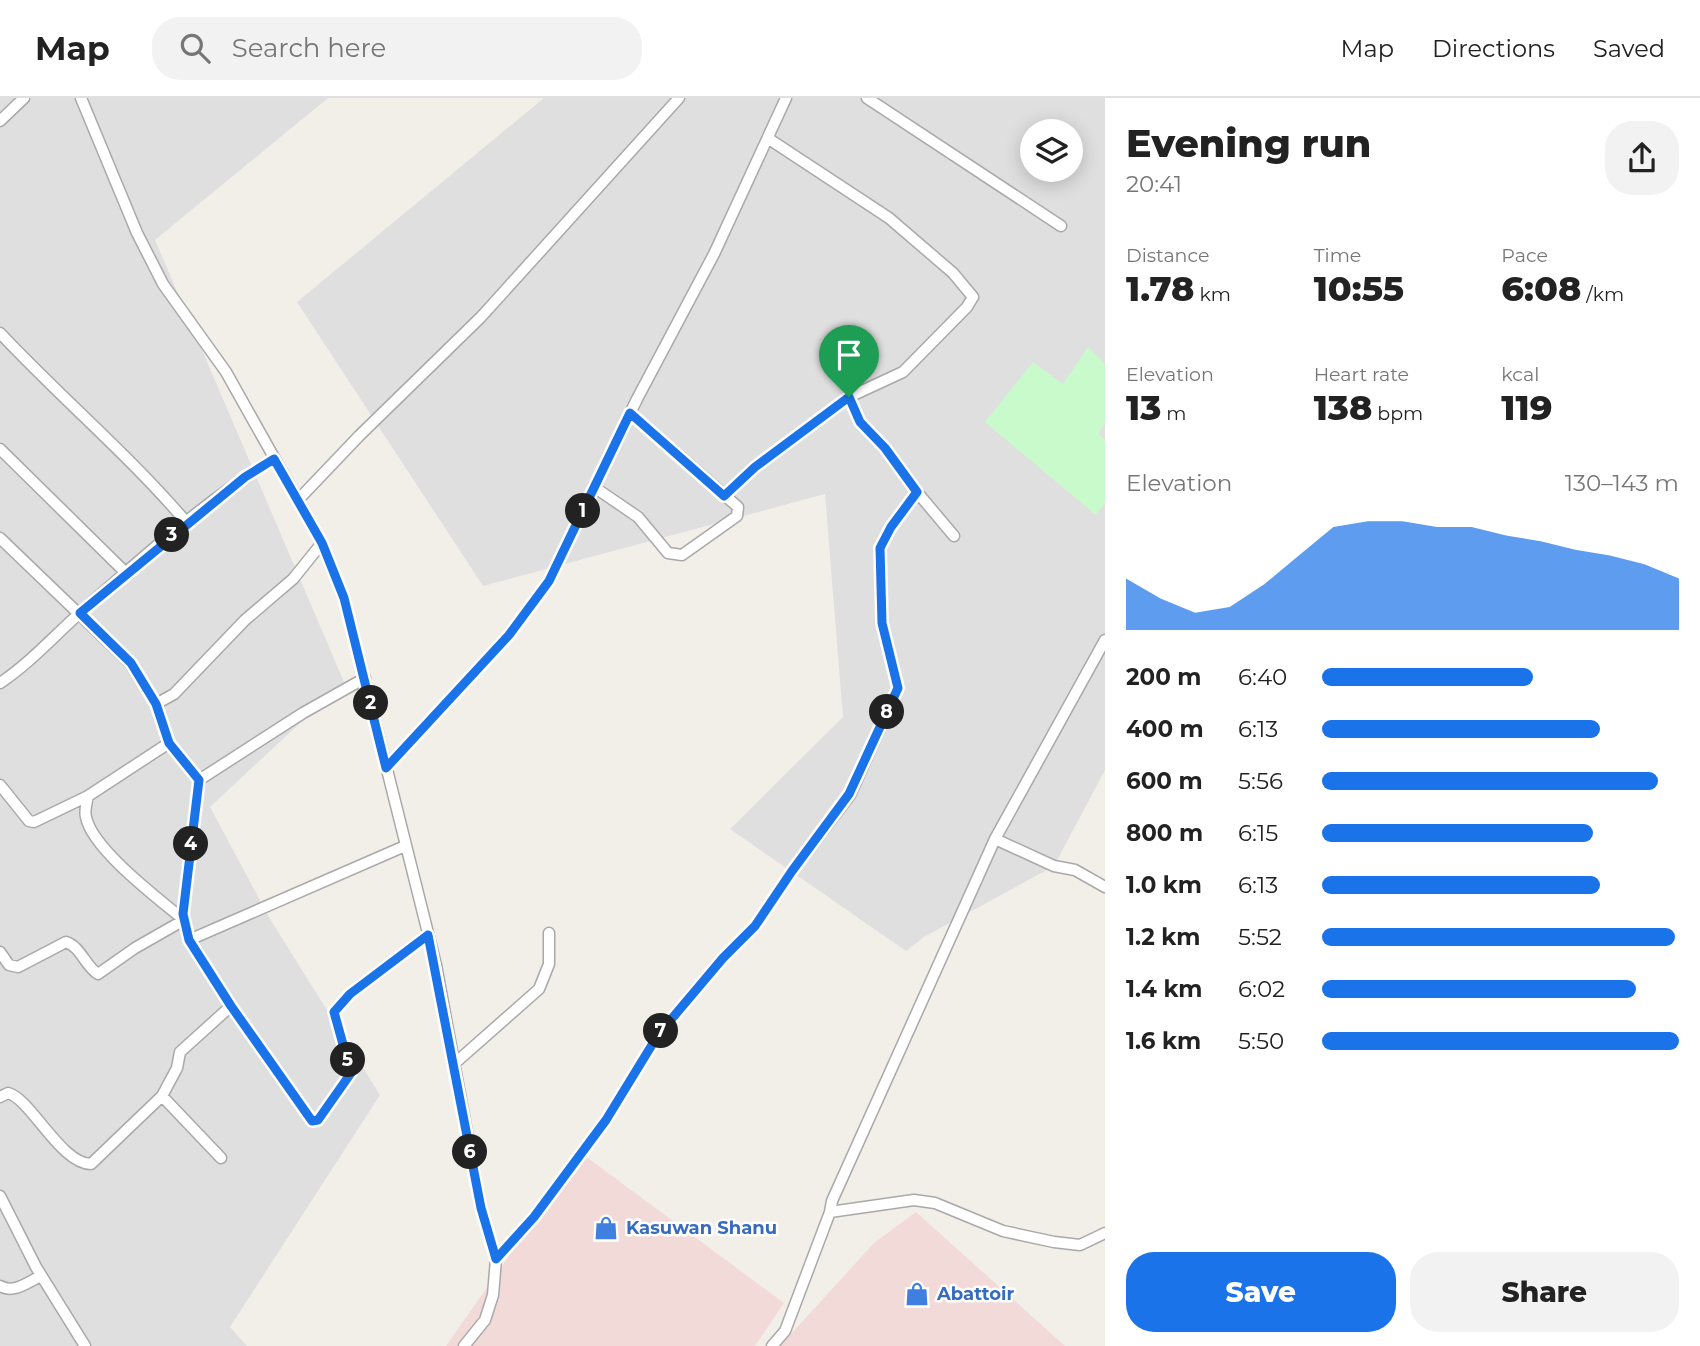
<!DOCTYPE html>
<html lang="en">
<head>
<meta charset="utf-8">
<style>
  :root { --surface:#fff; --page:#f2f2f2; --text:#222; --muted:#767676; --line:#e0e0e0; --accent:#1a73e8 }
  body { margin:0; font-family:Montserrat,sans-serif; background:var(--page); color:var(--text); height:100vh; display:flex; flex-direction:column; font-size:26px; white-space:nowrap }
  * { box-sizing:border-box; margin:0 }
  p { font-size:23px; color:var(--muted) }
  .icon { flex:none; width:38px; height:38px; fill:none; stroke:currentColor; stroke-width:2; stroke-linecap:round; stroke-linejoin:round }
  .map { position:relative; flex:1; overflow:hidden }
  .panel { display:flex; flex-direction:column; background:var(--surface); width:595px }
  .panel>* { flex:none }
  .controls { position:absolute; left:1020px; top:21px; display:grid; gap:14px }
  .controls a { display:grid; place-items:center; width:63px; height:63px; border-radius:50%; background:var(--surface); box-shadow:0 4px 18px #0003; font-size:35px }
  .pin { position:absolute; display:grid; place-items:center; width:60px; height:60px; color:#fff; margin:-72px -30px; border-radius:50% 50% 50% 0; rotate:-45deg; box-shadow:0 0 7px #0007 }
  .pin .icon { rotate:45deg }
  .km { position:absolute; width:35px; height:35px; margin:-18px; border-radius:50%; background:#222; color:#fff; font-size:19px; line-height:35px; text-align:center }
  .round { display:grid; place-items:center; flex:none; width:74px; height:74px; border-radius:28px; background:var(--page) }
  .summary { display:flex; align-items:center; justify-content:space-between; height:119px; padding:0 21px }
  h1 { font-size:38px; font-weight:800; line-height:52px }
  .metrics { display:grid; grid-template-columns:repeat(3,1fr); gap:10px; height:119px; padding:7px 21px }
  .metrics div { display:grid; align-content:center }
  .metrics b { font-size:35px; font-weight:800 }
  .metrics small { font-size:19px; font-weight:400 }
  .metrics p { font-size:19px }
  .chart { height:196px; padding:14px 21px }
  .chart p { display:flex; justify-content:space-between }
  .chart svg { width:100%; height:126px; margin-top:7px; fill:var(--accent); opacity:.7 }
  .primary-button { display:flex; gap:14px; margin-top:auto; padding:14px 21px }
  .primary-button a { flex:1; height:80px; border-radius:28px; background:var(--accent); color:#fff; font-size:28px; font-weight:800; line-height:80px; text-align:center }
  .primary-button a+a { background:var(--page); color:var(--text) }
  ul { padding:0 21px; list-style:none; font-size:23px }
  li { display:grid; grid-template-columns:112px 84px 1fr; align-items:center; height:52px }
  li i { height:18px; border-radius:9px; background:var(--accent) }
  header { display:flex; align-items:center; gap:42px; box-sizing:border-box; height:98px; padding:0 35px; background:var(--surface); border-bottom:2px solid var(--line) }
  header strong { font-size:33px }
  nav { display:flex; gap:38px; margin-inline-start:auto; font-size:24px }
  .search { width:490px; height:63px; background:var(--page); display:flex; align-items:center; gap:18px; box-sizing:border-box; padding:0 24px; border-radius:28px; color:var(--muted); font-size:26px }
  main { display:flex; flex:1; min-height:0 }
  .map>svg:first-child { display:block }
</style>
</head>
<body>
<header>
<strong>Map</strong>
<div class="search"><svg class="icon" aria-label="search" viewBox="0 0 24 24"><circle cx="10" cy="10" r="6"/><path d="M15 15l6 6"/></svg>Search here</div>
<nav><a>Map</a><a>Directions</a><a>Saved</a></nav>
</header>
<main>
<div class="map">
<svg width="1105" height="1248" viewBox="0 0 1105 1248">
  <rect width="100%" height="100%" fill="#f2efe9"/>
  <path fill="#e0dfdf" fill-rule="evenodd" d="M0,0h328l-173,142 189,442 -134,125 60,112 110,176 -150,232 17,19h-247z
    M544,0h561v672l-51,96 -130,71 -18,14 -176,-122 113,-112 -18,-223 -342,92 -186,-284zM1032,33h39v39h-39z"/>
  <path fill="#f2dad9" d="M581,1055l203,150 -29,43h-309z
    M916,1114l149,134h-285l94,-103z"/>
  <path fill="#c8facc" d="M1088,249l17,17v60l-7,10 7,6v63l-9,12 -111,-93 48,-60 30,22z"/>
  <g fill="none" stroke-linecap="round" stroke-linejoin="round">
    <g stroke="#a9a9a9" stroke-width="13">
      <path id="minor" d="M81,0l56,135 26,51 63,88 96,171 22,55 92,367 45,243 15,51 -3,36 -8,25 -21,26
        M867,0l194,128
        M0,23l24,-23
        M0,235c61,65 129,122 187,190
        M849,299l11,25 25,26 32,44 37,44
        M0,351l126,124
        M594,389l44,30 30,36 14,2 55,-39 1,-9 -108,-94
        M724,398l31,-29 94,-70 54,-25 64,-65 6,-10 -20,-24 -64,-55 -120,-79
        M298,402l61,-64 122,-119 198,-219
        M0,440l130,125 26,41 13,39 30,37 -16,134 6,26 42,66 81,115 6,-1 33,-47 -17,-61 16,-18 78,-59
        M0,585c30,-20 54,-47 81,-71 58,-52 127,-113 193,-153
        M156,606l18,-10 71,-74 48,-41 29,-36
        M386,670l123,-133 40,-54 88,-182 77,-145 72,-156
        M199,682l104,-67 62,-35
        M0,687l29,36 5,1 54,-26 81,-53
        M995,741l59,27 21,4 30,17
        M189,842l216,-94
        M0,854l9,13 9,2 48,-25c15,5 19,24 32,32l37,-26 49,-28c-25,-21 -92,-71 -98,-103 -2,-6 1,-15 2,-21
        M454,966l85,-75 10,-25v-31
        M162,998l59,62
        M0,999l8,-4c22,5 53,71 83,71l71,-68 15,-28 3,-16 51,-46
        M0,1098l36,71 49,79
        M830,1114l84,-12 21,3 68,28 51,11 26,3 25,-12
        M496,1161l38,-42 72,-97 52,-85 65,-77 32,-32 37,-55 58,-76 48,-107 -16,-65 -2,-75 11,-21 26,-35
        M0,1188c14,8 28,-4 41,-10
        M772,1248l13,-15 45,-119 2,-11 163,-362 110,-199"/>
    </g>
    <use href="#minor" stroke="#fff" stroke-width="10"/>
  </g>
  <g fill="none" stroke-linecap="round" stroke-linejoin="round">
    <g stroke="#fff" stroke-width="14">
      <path id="route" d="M849,299l11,25 25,26 32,44 -26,35 -11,21 2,75 16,65 -49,106 -57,77 -37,55 -32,32 -65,77 -52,85 -72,97 -38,42 -15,-51 -53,-273 -78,59 -16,18 17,61 -33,47 -6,1 -81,-115 -42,-66 -6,-26 16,-134 -30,-37 -13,-39 -25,-41 -51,-50 165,-136 29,-18 48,84 22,55 42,170 123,-133 40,-54 81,-168 94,83 31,-29z"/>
    </g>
    <use href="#route" stroke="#1a73e8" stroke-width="9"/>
  </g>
  <defs>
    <g id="shop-bare" transform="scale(1.89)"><path d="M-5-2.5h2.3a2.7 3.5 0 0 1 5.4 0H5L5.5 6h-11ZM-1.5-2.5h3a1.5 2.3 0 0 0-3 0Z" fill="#3f7fe0" stroke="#fff" stroke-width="2.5" paint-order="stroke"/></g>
  </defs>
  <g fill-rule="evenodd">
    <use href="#shop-bare" x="606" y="1130"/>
    <use href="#shop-bare" x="917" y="1196"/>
  </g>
  <g text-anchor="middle" stroke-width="5" stroke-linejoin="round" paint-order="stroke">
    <g font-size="18" font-weight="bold" fill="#366cbe" stroke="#fff" text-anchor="start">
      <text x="626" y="1136">Kasuwan Shanu</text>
      <text x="937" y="1202">Abattoir</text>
    </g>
  </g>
</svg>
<div class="controls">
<a><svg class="icon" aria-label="layers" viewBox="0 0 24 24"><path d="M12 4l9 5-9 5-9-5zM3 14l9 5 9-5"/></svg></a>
</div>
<div class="pin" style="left:849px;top:299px;background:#1e9e55"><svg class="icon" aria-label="arrive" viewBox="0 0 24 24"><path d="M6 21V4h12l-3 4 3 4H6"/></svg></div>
<b class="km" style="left:583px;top:413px">1</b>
<b class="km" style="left:371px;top:605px">2</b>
<b class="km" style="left:172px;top:437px">3</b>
<b class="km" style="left:191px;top:746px">4</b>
<b class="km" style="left:348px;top:962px">5</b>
<b class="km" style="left:470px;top:1054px">6</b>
<b class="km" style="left:661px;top:933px">7</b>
<b class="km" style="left:887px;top:614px">8</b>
</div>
<section class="panel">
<div class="summary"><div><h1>Evening run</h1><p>20:41</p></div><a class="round"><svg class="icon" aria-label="share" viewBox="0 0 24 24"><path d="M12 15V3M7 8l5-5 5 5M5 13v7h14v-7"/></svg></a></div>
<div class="metrics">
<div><p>Distance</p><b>1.78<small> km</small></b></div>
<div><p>Time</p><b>10:55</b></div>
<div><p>Pace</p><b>6:08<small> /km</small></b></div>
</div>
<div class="metrics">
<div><p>Elevation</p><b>13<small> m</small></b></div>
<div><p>Heart rate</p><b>138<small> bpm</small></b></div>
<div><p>kcal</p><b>119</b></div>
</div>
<div class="chart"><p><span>Elevation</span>130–143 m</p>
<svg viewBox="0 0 160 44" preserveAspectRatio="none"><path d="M0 44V26L10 33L20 38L30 36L40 28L50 18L60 8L70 6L80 6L90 8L100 8L110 11L120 13L130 16L140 18L150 21L160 26V44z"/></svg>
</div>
<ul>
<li><b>200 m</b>6:40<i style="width:59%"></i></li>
<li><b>400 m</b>6:13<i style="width:78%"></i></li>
<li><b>600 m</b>5:56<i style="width:94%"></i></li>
<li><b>800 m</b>6:15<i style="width:76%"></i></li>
<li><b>1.0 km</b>6:13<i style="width:78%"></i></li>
<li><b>1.2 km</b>5:52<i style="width:99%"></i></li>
<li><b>1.4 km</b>6:02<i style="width:88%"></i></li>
<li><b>1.6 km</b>5:50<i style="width:100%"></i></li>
</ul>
<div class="primary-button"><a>Save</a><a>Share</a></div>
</section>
</main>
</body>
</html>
